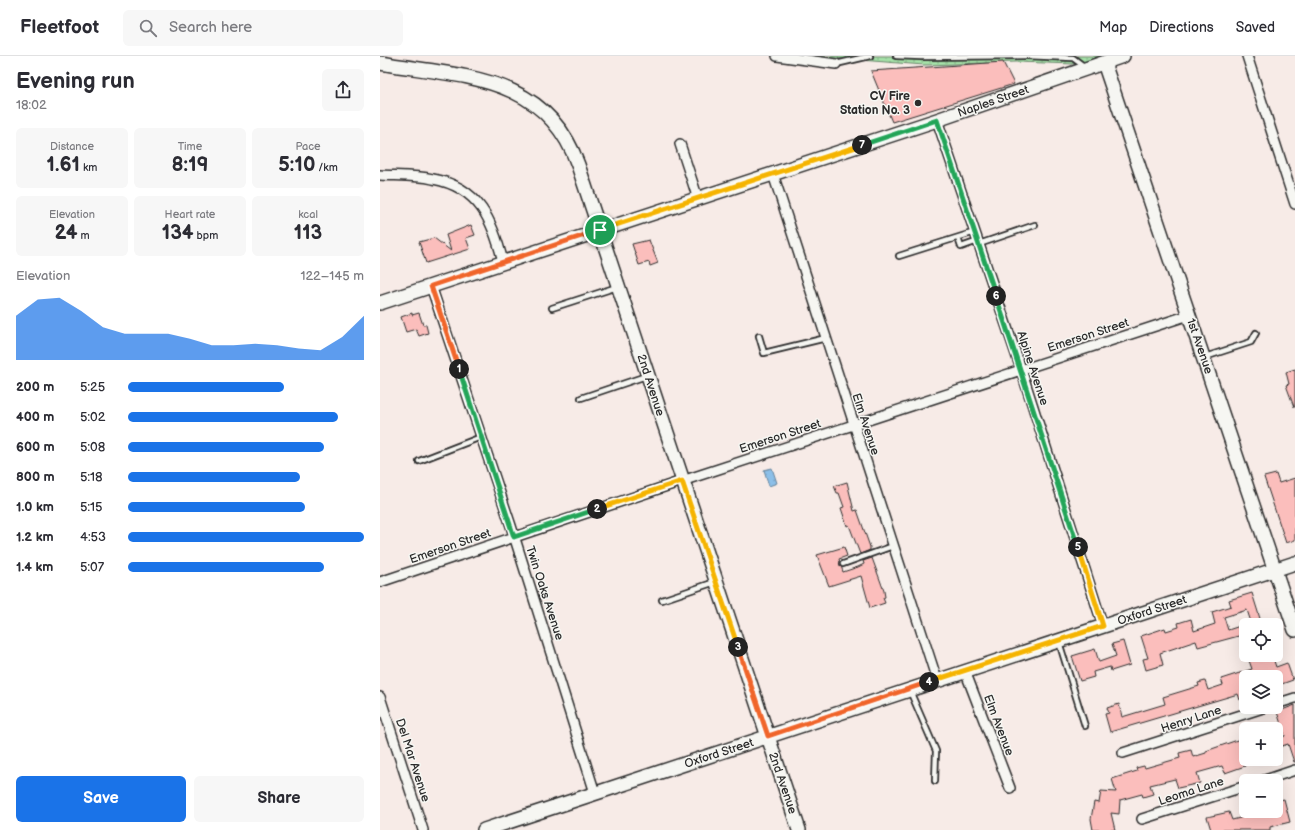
<!DOCTYPE html>
<html lang="en">
<head>
<meta charset="utf-8">
<style>
  :root { --surface:#fff; --page:#f7f7f7; --text:#2b2b33; --muted:#7c7c81; --line:#e1e1e2; --accent:#1a73e8 }
  body { margin:0; font-family:"Balsamiq Sans",sans-serif; background:var(--page); color:var(--text); height:100vh; display:flex; flex-direction:column; font-size:15px; white-space:nowrap }
  * { box-sizing:border-box; margin:0 }
  p { font-size:13px; color:var(--muted) }
  .icon { flex:none; width:22px; height:22px; fill:none; stroke:currentColor; stroke-width:2; stroke-linecap:round; stroke-linejoin:round }
  .map { position:relative; flex:1; overflow:hidden }
  .sheet { display:flex; flex-direction:column; background:var(--surface); width:380px }
  .sheet>* { flex:none }
  .controls { position:absolute; left:859px; top:562px; display:grid; gap:8px }
  .controls a { display:grid; place-items:center; width:44px; height:44px; border-radius:6px; background:var(--surface); box-shadow:0 4px 16px #0002; font-size:20px }
  .pin { position:absolute; display:grid; place-items:center; width:34px; height:34px; color:#fff; margin:-17px; border:2px solid #fff; border-radius:50%; box-shadow:0 1px 4px #0007 }
  .km { position:absolute; width:20px; height:20px; margin:-10px; border-radius:50%; background:#222; color:#fff; font-size:11px; line-height:20px; text-align:center }
  .round { display:grid; place-items:center; flex:none; width:42px; height:42px; border-radius:6px; background:var(--page) }
  .summary { display:flex; align-items:center; justify-content:space-between; height:68px; padding:0 16px }
  h1 { font-size:22px; font-weight:600; line-height:30px }
  .stats { display:grid; grid-template-columns:repeat(3,1fr); gap:6px; height:68px; padding:4px 16px }
  .stats div { display:grid; align-content:center; border-radius:6px; background:var(--page); text-align:center }
  .stats b { font-size:20px; font-weight:600 }
  .stats small { font-size:11px; font-weight:400 }
  .stats p { font-size:11px }
  .chart { height:112px; padding:8px 16px }
  .chart p { display:flex; justify-content:space-between }
  .chart svg { width:100%; height:72px; margin-top:4px; fill:var(--accent); opacity:.7 }
  .primary-button { display:flex; gap:8px; margin-top:auto; padding:8px 16px }
  .primary-button a { flex:1; height:46px; border-radius:6px; background:var(--accent); color:#fff; font-size:16px; font-weight:600; line-height:46px; text-align:center }
  .primary-button a+a { background:var(--page); color:var(--text) }
  ul { padding:0 16px; list-style:none; font-size:13px }
  li { display:grid; grid-template-columns:64px 48px 1fr; align-items:center; height:30px }
  li i { height:10px; border-radius:5px; background:var(--accent) }
  header { display:flex; align-items:center; gap:24px; box-sizing:border-box; height:56px; padding:0 20px; background:var(--surface); border-bottom:1px solid var(--line) }
  header strong { font-size:19px }
  nav { display:flex; gap:22px; margin-inline-start:auto; font-size:14px }
  .search { width:280px; height:36px; background:var(--page); display:flex; align-items:center; gap:10px; box-sizing:border-box; padding:0 14px; border-radius:6px; color:var(--muted); font-size:15px }
  main { display:flex; flex:1; min-height:0 }
  .map>svg:first-child { display:block }
</style>
</head>
<body>
<header>
<strong>Fleetfoot</strong>
<div class="search"><svg class="icon" aria-label="search" viewBox="0 0 24 24"><circle cx="10" cy="10" r="6"/><path d="M15 15l6 6"/></svg>Search here</div>
<nav><a>Map</a><a>Directions</a><a>Saved</a></nav>
</header>
<main>
<section class="sheet">
<div class="summary"><div><h1>Evening run</h1><p>18:02</p></div><a class="round"><svg class="icon" aria-label="share" viewBox="0 0 24 24"><path d="M12 15V3M7 8l5-5 5 5M5 13v7h14v-7"/></svg></a></div>
<div class="stats">
<div><p>Distance</p><b>1.61<small> km</small></b></div>
<div><p>Time</p><b>8:19</b></div>
<div><p>Pace</p><b>5:10<small> /km</small></b></div>
</div>
<div class="stats">
<div><p>Elevation</p><b>24<small> m</small></b></div>
<div><p>Heart rate</p><b>134<small> bpm</small></b></div>
<div><p>kcal</p><b>113</b></div>
</div>
<div class="chart"><p><span>Elevation</span>122–145 m</p>
<svg viewBox="0 0 160 44" preserveAspectRatio="none"><path d="M0 44V17L10 7L20 6L30 14L40 24L50 28L60 28L70 28L80 31L90 35L100 35L110 34L120 35L130 37L140 38L150 30L160 17V44z"/></svg>
</div>
<ul>
<li><b>200 m</b>5:25<i style="width:66%"></i></li>
<li><b>400 m</b>5:02<i style="width:89%"></i></li>
<li><b>600 m</b>5:08<i style="width:83%"></i></li>
<li><b>800 m</b>5:18<i style="width:73%"></i></li>
<li><b>1.0 km</b>5:15<i style="width:75%"></i></li>
<li><b>1.2 km</b>4:53<i style="width:100%"></i></li>
<li><b>1.4 km</b>5:07<i style="width:83%"></i></li>
</ul>
<div class="primary-button"><a>Save</a><a>Share</a></div>
</section>
<div class="map">
<svg width="915" height="774" viewBox="0 0 915 774">
  <defs>
    <pattern id="grass-dots" width="8" height="8" patternUnits="userSpaceOnUse"><rect width="8" height="8" fill="#a5e1a8"/><path d="M2 2h.1M6 6h.1" fill="none" stroke="#8ec191" stroke-width="1.8" stroke-linecap="round"/></pattern>
    <pattern id="water-ripples" width="26" height="14" patternUnits="userSpaceOnUse"><rect width="26" height="14" fill="#8cbfe8"/><path d="M2 4q2-2 4 0t4 0M15 11q2-2 4 0t4 0" fill="none" stroke="#79a4c7"/></pattern>
  </defs>
  <rect width="100%" height="100%" fill="#f7ebe7"/>
  <filter id="ink" filterUnits="userSpaceOnUse"><feTurbulence type="fractalNoise" baseFrequency=".025" numOctaves="2"/><feDisplacementMap in="SourceGraphic" scale="8" xChannelSelector="R" yChannelSelector="G"/><feConvolveMatrix kernelMatrix="1 2 1 2 8 2 1 2 1" color-interpolation-filters="sRGB"/></filter>
  <g filter="url(#ink)">
    <path fill="url(#grass-dots)" stroke="#68866a" d="M429,0h319l-23,9 -89,-3 -92,3z"/>
    <path fill="url(#water-ripples)" stroke="#65849c" d="M392,412l5,15 -8,3 -5,-16z"/>
    <path fill="#fbbebc" stroke="#2b2b2b" d="M623,6l11,22 -122,38 -21,-51z
      M91,169l4,10 -9,3 4,11 -44,14 -7,-21 15,-4 17,13 -5,-16z
      M269,184l9,23 -8,3 -1,-4 -10,3 -7,-21z
      M32,257v2l7,-2 4,12h3l2,8 -9,3 -3,-7 -10,3 -5,-15z
      M915,313v38h-1l-8,-22 3,-1 -3,-12z
      M896,418l3,9 16,-5v62l-9,3 -22,-66z
      M467,426l7,29 3,-1 13,37v3l-10,4 -11,-29 -2,1 -6,-18 3,-1 -5,-14h-2l-3,-7z
      M464,491l3,9 -8,3 4,13 15,-5 6,-3 -1,-3 9,-3 12,33 1,6 -2,1 2,5 -15,5 -9,-32 -32,10 -12,-31z
      M872,537l10,32h-10l-5,-15 -23,7 4,13 18,-6v10l-48,13 -2,-6 -36,12 3,12 -17,5 -3,-11 5,-1 -7,-22 24,-8 1,3 13,-4 -1,-4 13,-4 3,12 21,-7 -3,-12 19,-6 -2,-6z
      M743,585l7,24 -19,6 -1,-4 -17,5 1,5 -14,4 -8,-25 23,-7 4,13 17,-6 -4,-12z
      M867,599h25l4,12 11,-4 6,17 -17,6v-9h-30v21l-6,2 -2,-6 -128,38 -5,-18 4,-1 -2,-5 12,-4 3,13 43,-13 -2,-7 36,-11 -1,-3 7,-2 3,9 15,-5 -2,-6 31,-10z
      M915,649v57h-1l-6,-18 -12,4v-9l9,-3 -8,-24z
      M866,681v19l-3,1 2,9 -20,7 -3,-7 -25,7 3,10 -22,5 -3,-9 -25,6 3,9 -10,3 -1,-3 -22,6 -1,14 -8,-1 4,17h-22l-2,-11 3,-17 5,1 2,-12 15,1 -4,-13 25,-8 -1,-3 8,-2 1,2 35,-10 -1,-5 12,-3 2,7 13,-4v-2z
      M904,743l6,23 -20,5v3h-59l-4,-13 22,-5 3,8 24,-6 -1,-3h21v-10z"/>
    <g fill="none" stroke-linecap="round" stroke-linejoin="round">
      <g stroke="#2b2b2b" stroke-width="8">
        <path id="lane" d="M516,0l25,1 104,-1
          M647,0l46,2 12,9
          M456,8l34,-8
          M578,182l3,9 17,-6
          M599,188l56,-19
          M519,200l76,-24
          M172,252l65,-21
          M379,280l5,17 62,-15
          M825,301l46,-15 5,-9
          M201,342l65,-22
          M39,405l62,-24
          M463,508l50,-18
          M282,544l53,-18
          M679,586l26,84
          M530,635l26,60 -1,30"/>
      </g>
      <g stroke="#2b2b2b" stroke-width="12">
        <path id="street" d="M397,0l59,8
          M867,0l48,148
          M557,64l82,243 84,263
          M300,88l18,55
          M393,118l164,506
          M0,119c17,1 36,0 53,4 46,8 60,42 70,83
          M51,230l80,240 84,267
          M0,526l302,-101 507,-166
          M585,615l45,117
          M0,641l43,133
          M896,648l19,-6
          M743,697l143,-46
          M882,725l33,-11
          M762,763l104,-33"/>
      </g>
      <g stroke="#2b2b2b" stroke-width="16">
        <path id="secondary" d="M0,7c81,14 166,11 198,102l221,665
          M724,7l191,567
          M0,247l557,-183 186,-64
          M104,774l811,-267"/>
      </g>
      <use href="#lane" stroke="#f6f6f2" stroke-width="4.5"/>
      <use href="#street" stroke="#f6f6f2" stroke-width="9"/>
      <use href="#secondary" stroke="#f6f6f2" stroke-width="13"/>
    </g>
  </g>
  <g fill="none" stroke-linecap="round" stroke-linejoin="round" filter="url(#ink)">
    <g stroke="#fff" stroke-width="8">
      <path id="split-1" d="M79,313l-28,-83 169,-56"/>
    </g>
    <g stroke="#fff" stroke-width="8">
      <path id="split-2" d="M79,313l55,168 83,-28"/>
    </g>
    <g stroke="#fff" stroke-width="8">
      <path id="split-3" d="M217,453l85,-28 56,166"/>
    </g>
    <g stroke="#fff" stroke-width="8">
      <path id="split-4" d="M358,591l30,89 161,-54"/>
    </g>
    <g stroke="#fff" stroke-width="8">
      <path id="split-5" d="M549,626l174,-56 -25,-79"/>
    </g>
    <g stroke="#fff" stroke-width="8">
      <path id="split-6" d="M616,240l82,251"/>
    </g>
    <g stroke="#fff" stroke-width="8">
      <path id="split-7" d="M482,89l75,-25 59,176"/>
    </g>
    <g stroke="#fff" stroke-width="8">
      <path id="split-8" d="M220,174l262,-85"/>
    </g>
    <use href="#split-1" stroke="#f0652b" stroke-width="5"/>
    <use href="#split-2" stroke="#22a559" stroke-width="5"/>
    <use href="#split-3" stroke="#f5b400" stroke-width="5"/>
    <use href="#split-4" stroke="#f0652b" stroke-width="5"/>
    <use href="#split-5" stroke="#f5b400" stroke-width="5"/>
    <use href="#split-6" stroke="#22a559" stroke-width="5"/>
    <use href="#split-7" stroke="#22a559" stroke-width="5"/>
    <use href="#split-8" stroke="#f5b400" stroke-width="5"/>
  </g>
  <circle fill="#2b2b2b" stroke="#f6f6f2" stroke-width="1.5" cx="538" cy="47" r="4"/>
  <g text-anchor="middle" stroke-width="3" stroke-linejoin="round" paint-order="stroke">
    <g font-size="12" font-weight="bold" fill="#2b2b2b" stroke="#f6f6f2" text-anchor="end">
      <text x="530" y="44">CV Fire<tspan x="530" dy="14">Station No. 3</tspan></text>
    </g>
    <g font-size="12" fill="#2b2b2b" stroke="#f6f6f2">
      <text transform="translate(613 45) rotate(-19)" y="4">Naples Street</text>
      <text transform="translate(708 279) rotate(-18)" y="4">Emerson Street</text>
      <text transform="translate(820 290) rotate(71)" y="4">1st Avenue</text>
      <text transform="translate(653 312) rotate(72)" y="4">Alpine Avenue</text>
      <text transform="translate(271 329) rotate(72)" y="4">2nd Avenue</text>
      <text transform="translate(486 368) rotate(72)" y="4">Elm Avenue</text>
      <text transform="translate(400 380) rotate(-18)" y="4">Emerson Street</text>
      <text transform="translate(70 490) rotate(-19)" y="4">Emerson Street</text>
      <text transform="translate(165 537) rotate(72)" y="4">Twin Oaks Avenue</text>
      <text transform="translate(772 554) rotate(-18)" y="4">Oxford Street</text>
      <text transform="translate(811 663) rotate(-18)" y="4">Henry Lane</text>
      <text transform="translate(619 669) rotate(69)" y="4">Elm Avenue</text>
      <text transform="translate(339 697) rotate(-18)" y="4">Oxford Street</text>
      <text transform="translate(33 704) rotate(72)" y="4">Del Mar Avenue</text>
      <text transform="translate(403 727) rotate(71)" y="4">2nd Avenue</text>
      <text transform="translate(811 735) rotate(-18)" y="4">Leoma Lane</text>
    </g>
  </g>
</svg>
<div class="controls">
<a><svg class="icon" aria-label="locate" viewBox="0 0 24 24"><circle cx="12" cy="12" r="6"/><path d="M12 2v4M12 18v4M2 12h4M18 12h4"/></svg></a>
<a><svg class="icon" aria-label="layers" viewBox="0 0 24 24"><path d="M12 4l9 5-9 5-9-5zM3 14l9 5 9-5"/></svg></a>
<a>+</a>
<a>−</a>
</div>
<div class="pin" style="left:220px;top:174px;background:#1e9e55"><svg class="icon" aria-label="arrive" viewBox="0 0 24 24"><path d="M6 21V4h12l-3 4 3 4H6"/></svg></div>
<b class="km" style="left:79px;top:313px">1</b>
<b class="km" style="left:217px;top:453px">2</b>
<b class="km" style="left:358px;top:591px">3</b>
<b class="km" style="left:549px;top:626px">4</b>
<b class="km" style="left:698px;top:491px">5</b>
<b class="km" style="left:616px;top:240px">6</b>
<b class="km" style="left:482px;top:89px">7</b>
</div>
</main>
</body>
</html>
